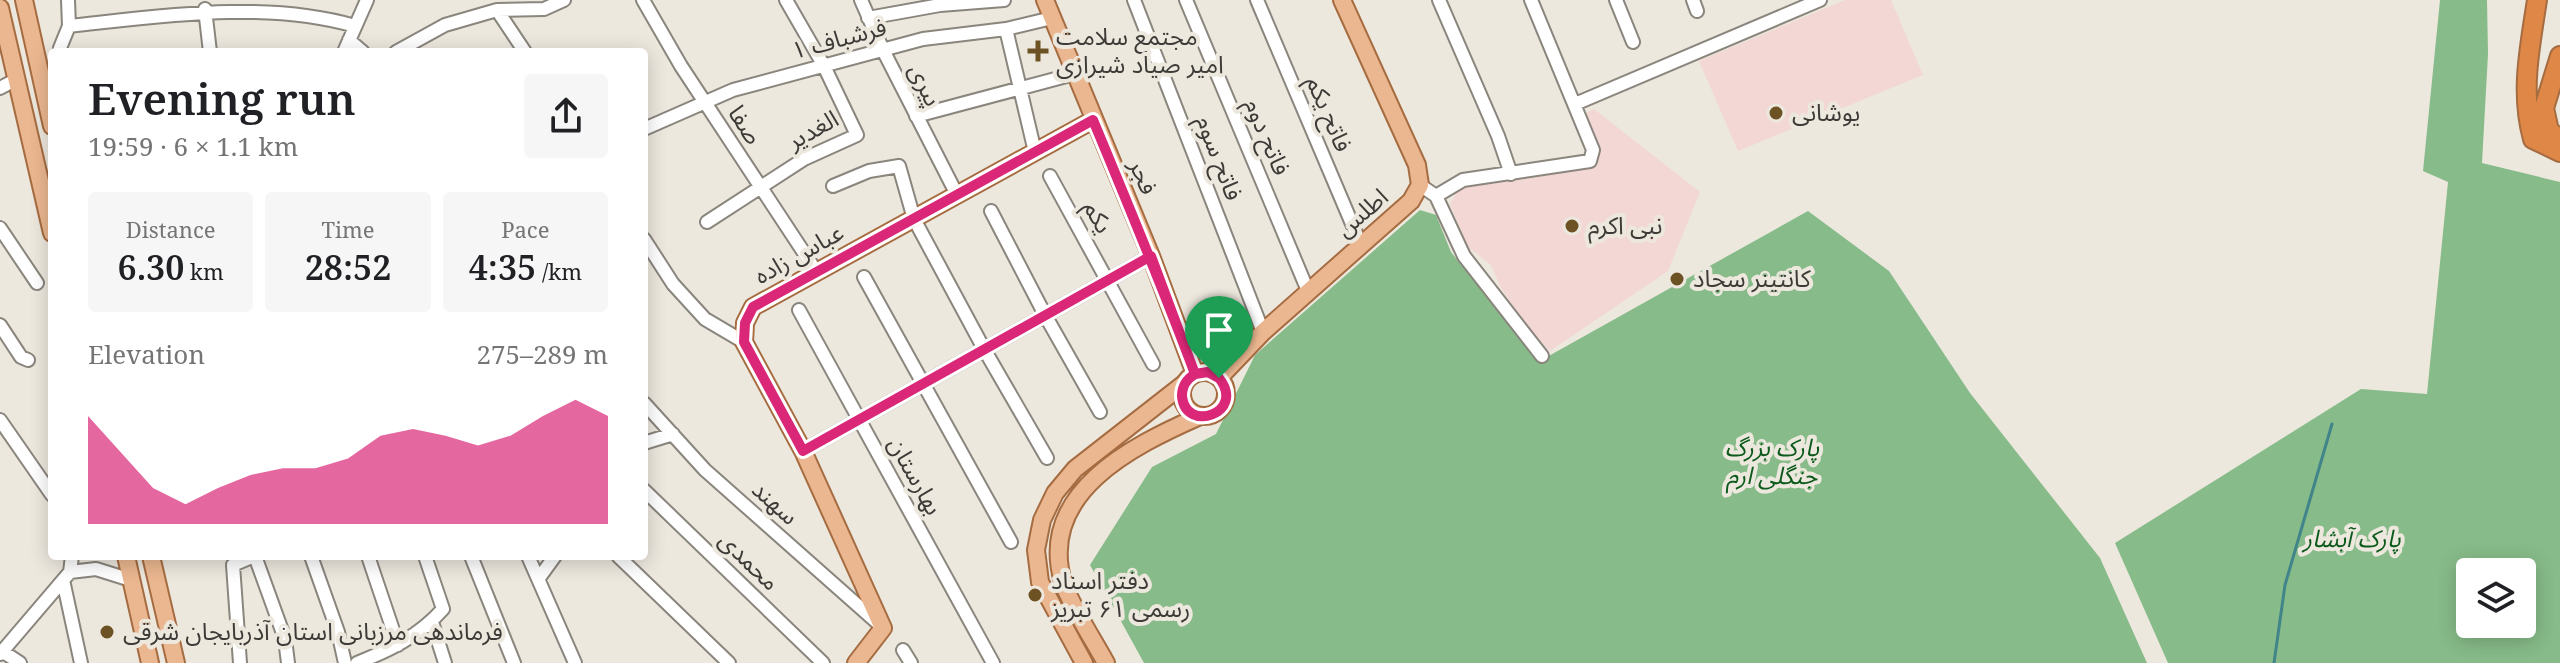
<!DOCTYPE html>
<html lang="en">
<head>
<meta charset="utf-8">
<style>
  :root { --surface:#fff; --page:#f6f6f6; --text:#202124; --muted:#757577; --accent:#db2777 }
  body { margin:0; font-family:"Noto Serif","Noto Sans Arabic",serif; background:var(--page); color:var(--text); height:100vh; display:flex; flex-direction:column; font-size:30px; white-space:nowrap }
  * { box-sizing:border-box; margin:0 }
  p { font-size:26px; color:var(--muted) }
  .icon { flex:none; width:44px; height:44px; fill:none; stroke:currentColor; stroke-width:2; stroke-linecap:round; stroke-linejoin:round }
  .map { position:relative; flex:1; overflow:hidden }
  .sheet { position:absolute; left:48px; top:48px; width:600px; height:512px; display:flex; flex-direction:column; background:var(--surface); border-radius:8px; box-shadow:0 4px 20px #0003 }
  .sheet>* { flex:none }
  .buttons { position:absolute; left:2456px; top:558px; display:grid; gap:16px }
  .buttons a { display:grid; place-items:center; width:80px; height:80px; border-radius:8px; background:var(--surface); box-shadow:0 4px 20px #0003; font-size:40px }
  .pin { position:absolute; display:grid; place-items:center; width:68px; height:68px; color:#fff; margin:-82px -34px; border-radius:50% 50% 50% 0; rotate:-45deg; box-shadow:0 0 8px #0007 }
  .pin .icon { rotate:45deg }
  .round { display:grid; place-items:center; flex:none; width:84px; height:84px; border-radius:8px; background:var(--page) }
  .headline { display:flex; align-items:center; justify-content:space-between; height:136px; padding:0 40px }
  h1 { font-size:44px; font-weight:600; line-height:60px }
  .stats { display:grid; grid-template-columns:repeat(3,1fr); gap:12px; height:136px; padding:8px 40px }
  .stats div { display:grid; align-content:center; border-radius:8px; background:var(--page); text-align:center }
  .stats b { font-size:34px; font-weight:600 }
  .stats small { font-size:22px; font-weight:400 }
  .stats p { font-size:22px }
  .chart { height:224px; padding:16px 40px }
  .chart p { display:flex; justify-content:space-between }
  .chart svg { width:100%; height:144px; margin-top:8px; fill:var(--accent); opacity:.7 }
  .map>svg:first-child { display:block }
</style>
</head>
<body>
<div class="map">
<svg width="2560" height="663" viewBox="0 0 2560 663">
  <rect width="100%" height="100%" fill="#ede8de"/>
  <path fill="#f2d7d5" d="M1845,0h46l32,75 -185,76 -39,-90z
    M1594,109l106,83 -32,79 -118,80 -25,-26 -25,-39 -9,-21 -23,-18 -18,-43 12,-21 131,-19 6,-15 -16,-35z"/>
  <path fill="#87bb89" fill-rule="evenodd" d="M2440,0h47l1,54 -6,109 78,19v481h-392l-53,-120 246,-154 66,5 21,-212 -25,-11zM2522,572v52h-52v-52z
    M1420,210l16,5 15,37 87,110 270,-151 81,60 81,122 130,165 47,105h-1003l-54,-98 62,-98 64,-33 39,-79z"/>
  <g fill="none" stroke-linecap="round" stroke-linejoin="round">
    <path stroke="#41848a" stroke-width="3" d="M2274,663l11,-78 47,-161"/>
    <g stroke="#8a857d" stroke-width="16">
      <path id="minor" d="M643,0l38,66 135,205
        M861,0l22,50 70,137
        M1134,0l129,332
        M1186,0l122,291
        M1257,0l104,245
        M1439,0l59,136 13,38
        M1616,0l17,42
        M1693,0l4,11
        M205,9l5,43
        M497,10l28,42
        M868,18l72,-13 64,-5
        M69,26c93,-10 196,-26 286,0
        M1006,29l29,123
        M349,40l14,12
        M60,48l9,-22 -1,-26
        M344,52l23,-52
        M396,52l49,-27 52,-15 47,-1 20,-9
        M0,88l17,-9
        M1575,104l245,-104
        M916,116l158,-42
        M644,129l89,-39 190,-51 83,-10 46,-11
        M1050,176l103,188
        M1420,185l16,11 28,60 78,100
        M833,186l36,-15 30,-5 15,53 70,130 63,109
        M1436,196l27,-16 127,-19 3,-11 -62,-150
        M991,211l54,104 55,97
        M707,222l97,-63 53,-24 -33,-69 -38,-66
        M0,228l37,55
        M644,239l29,45 32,35 39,23
        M864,277l147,265
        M799,310l194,353
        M0,325l21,32 7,3
        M644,403l61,67 175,155
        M0,420l52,75
        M644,443l29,-9
        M803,451l348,-195
        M644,490l179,173
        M255,556l30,83 3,24
        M311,556l27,76 7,31
        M368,556l30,89
        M471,556l43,107
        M528,556l47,107
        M618,556l111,107
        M70,572l26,-3 35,11
        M539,578l16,-22
        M63,580l18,83
        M432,622l13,41
        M903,650l8,13
        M2,651l18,12
        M0,654l70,-82 2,-16
        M240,663l-7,-98 21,-9
        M357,663c33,-13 62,-27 86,-54l-18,-53"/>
    </g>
    <g stroke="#a66c41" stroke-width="20">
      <path id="major" d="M24,0l28,126
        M1045,0l106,256 44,118
        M0,8l52,225
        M1182 394a22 22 0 1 1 44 0a22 22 0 1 1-44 0Z
        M1219,378l44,-46 148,-131 9,-16 -3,-20 -75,-165
        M126,556l24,107
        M151,556l25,107
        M856,663l27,-35 -80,-177 -59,-109 1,-19 8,-16 340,-187
        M1084,663l-44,-81 -4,-32 6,-30 13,-27 20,-24 110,-86
        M1106,663c-12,-22 -36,-59 -43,-81 -26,-89 69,-136 137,-166"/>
    </g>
    <g stroke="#a66c41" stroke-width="22">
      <path id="highway" d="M2537,0c-7,47 -17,92 -4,139l27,13
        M2560,56l-16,52 5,23 11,8"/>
    </g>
    <use href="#minor" stroke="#fff" stroke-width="12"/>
    <use href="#major" stroke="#ebb790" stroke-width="16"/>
    <use href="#highway" stroke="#de8746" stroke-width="18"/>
  </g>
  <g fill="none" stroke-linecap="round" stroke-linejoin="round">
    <g stroke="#fff" stroke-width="16">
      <path id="route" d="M1219,378l-11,-6 -13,2 -44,-118 -348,195 -59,-109 1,-19 8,-16 340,-187c35,84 70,168 102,254 -8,5 -13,11 -13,22 3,38 65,17 37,-18"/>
    </g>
    <use href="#route" stroke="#db2777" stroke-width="10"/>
  </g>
  <g fill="#6d5224" stroke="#ede8de" stroke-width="3">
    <path d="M1034 39h8v8h8v8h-8v8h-8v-8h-8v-8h8z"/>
    <circle cx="1776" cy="113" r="8"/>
    <circle cx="1572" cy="226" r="8"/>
    <circle cx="1677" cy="279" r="8"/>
    <circle cx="1035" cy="595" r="8"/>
    <circle cx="107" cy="632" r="8"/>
  </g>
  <g text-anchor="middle" stroke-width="8" stroke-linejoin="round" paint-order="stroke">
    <g font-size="24" fill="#3d3b37" stroke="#ede8de" text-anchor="start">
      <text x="1056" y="45">مجتمع سلامت<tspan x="1056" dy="28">امیر صیاد شیرازی</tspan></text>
      <text x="1792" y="121">یوشانی</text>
      <text x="1588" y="234">نبی اکرم</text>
      <text x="1693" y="287">کانتینر سجاد</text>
      <text x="1051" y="589">دفتر اسناد<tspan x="1051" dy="28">رسمی ۶۱ تبریز</tspan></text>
      <text x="123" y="640">فرماندهی مرزبانی استان آذربایجان شرقی</text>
    </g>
    <g font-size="24" fill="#3d3b37" stroke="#ede8de">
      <text transform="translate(839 39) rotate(-15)" y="8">فرشباف ۱</text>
      <text transform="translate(925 85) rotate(64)" y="8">پیری</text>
      <text transform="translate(1329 114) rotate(67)" y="8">فاتح یکم</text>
      <text transform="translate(745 125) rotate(57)" y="8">صفا</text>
      <text transform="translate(813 130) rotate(-29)" y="8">الغدیر</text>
      <text transform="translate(1267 137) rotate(67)" y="8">فاتح دوم</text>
      <text transform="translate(1219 158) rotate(69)" y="8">فاتح سوم</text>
      <text transform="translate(1143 177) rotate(67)" y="8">فجر</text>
      <text transform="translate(1362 213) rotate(-41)" y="8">اطلس</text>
      <text transform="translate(1098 217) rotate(61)" y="8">یکم</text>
      <text transform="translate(799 254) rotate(-29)" y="8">عباس زاده</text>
      <text transform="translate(915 476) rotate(61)" y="8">بهارستان</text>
      <text transform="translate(775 503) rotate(42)" y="8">سهند</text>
      <text transform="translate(749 561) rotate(44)" y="8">محمدی</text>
    </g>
    <g font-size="24" font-style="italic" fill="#0c5a1c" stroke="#ede8de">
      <text x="1772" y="456">پارک بزرگ<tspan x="1772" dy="28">جنگلی ارم</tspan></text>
      <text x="2352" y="547">پارک آبشار</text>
    </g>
  </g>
</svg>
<div class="buttons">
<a><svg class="icon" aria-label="layers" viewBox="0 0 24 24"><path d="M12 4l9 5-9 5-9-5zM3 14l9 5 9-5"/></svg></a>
</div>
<div class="pin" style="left:1219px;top:378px;background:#1e9e55"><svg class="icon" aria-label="arrive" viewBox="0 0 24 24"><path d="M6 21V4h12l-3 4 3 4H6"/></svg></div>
<section class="sheet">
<div class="headline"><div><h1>Evening run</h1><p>19:59 · 6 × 1.1 km</p></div><a class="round"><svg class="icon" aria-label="share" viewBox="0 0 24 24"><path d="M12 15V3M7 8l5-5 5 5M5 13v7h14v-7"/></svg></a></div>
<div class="stats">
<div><p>Distance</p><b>6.30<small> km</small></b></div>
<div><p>Time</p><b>28:52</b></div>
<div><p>Pace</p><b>4:35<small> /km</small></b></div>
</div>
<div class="chart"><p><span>Elevation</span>275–289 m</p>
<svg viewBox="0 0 160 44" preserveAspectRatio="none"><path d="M0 44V11L10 22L20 33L30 38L40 33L50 29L60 27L70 27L80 24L90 17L100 15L110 17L120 20L130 17L140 11L150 6L160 11V44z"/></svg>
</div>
</section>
</div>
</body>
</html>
